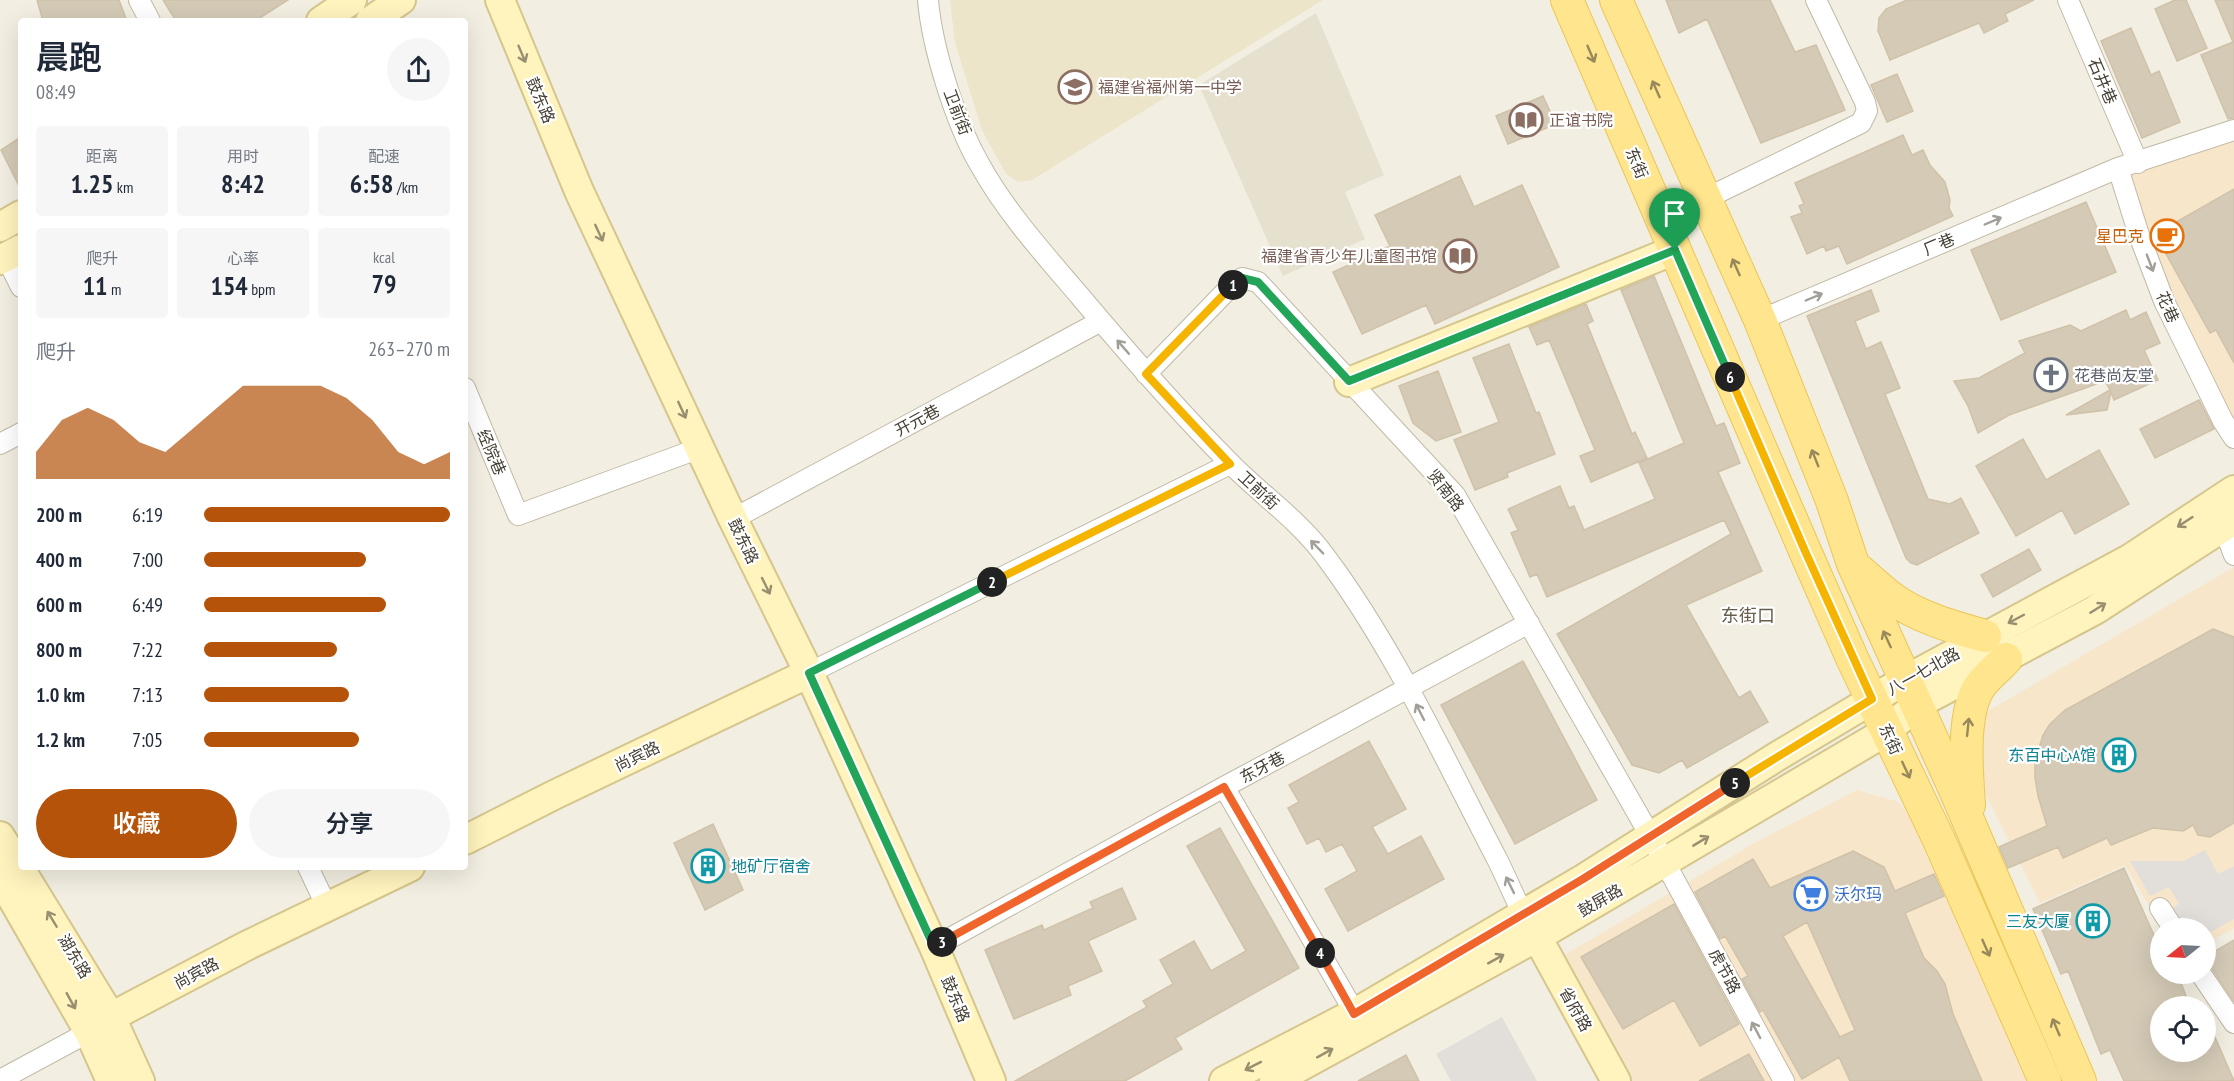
<!DOCTYPE html>
<html lang="zh">
<head>
<meta charset="utf-8">
<style>
  :root { --surface:#fff; --page:#f6f6f7; --text:#1f2937; --muted:#747a83; --accent:#b45309 }
  body { margin:0; font-family:"PT Sans Narrow","Noto Sans SC",sans-serif; background:var(--page); color:var(--text); height:100vh; display:flex; flex-direction:column; font-size:22px; white-space:nowrap }
  * { box-sizing:border-box; margin:0 }
  p { font-size:20px; color:var(--muted) }
  .icon { flex:none; width:33px; height:33px; fill:none; stroke:currentColor; stroke-width:2; stroke-linecap:round; stroke-linejoin:round }
  .map { position:relative; flex:1; overflow:hidden }
  .side { position:absolute; left:18px; top:18px; width:450px; height:852px; display:flex; flex-direction:column; background:var(--surface); border-radius:6px; box-shadow:0 6px 24px #0002 }
  .side>* { flex:none }
  .needle { width:39px; rotate:252deg }
  .fabs { position:absolute; left:2150px; top:918px; display:grid; gap:12px }
  .fabs a { display:grid; place-items:center; width:66px; height:66px; border-radius:50%; background:var(--surface); box-shadow:0 6px 24px #0002; font-size:30px }
  .pin { position:absolute; display:grid; place-items:center; width:51px; height:51px; color:#fff; margin:-62px -26px; border-radius:50% 50% 50% 0; rotate:-45deg; box-shadow:0 0 6px #0007 }
  .pin .icon { rotate:45deg }
  .km { position:absolute; width:30px; height:30px; margin:-15px; border-radius:50%; background:#222; color:#fff; font-size:16px; line-height:30px; text-align:center }
  .round { display:grid; place-items:center; flex:none; width:63px; height:63px; border-radius:32px; background:var(--page) }
  .headline { display:flex; align-items:center; justify-content:space-between; height:102px; padding:0 18px }
  h1 { font-size:33px; font-weight:600; line-height:45px }
  .metrics { display:grid; grid-template-columns:repeat(3,1fr); gap:9px; height:102px; padding:6px 18px }
  .metrics div { display:grid; align-content:center; border-radius:6px; background:var(--page); text-align:center }
  .metrics b { font-size:26px; font-weight:600 }
  .metrics small { font-size:16px; font-weight:400 }
  .metrics p { font-size:16px }
  .chart { height:168px; padding:12px 18px }
  .chart p { display:flex; justify-content:space-between }
  .chart svg { width:100%; height:108px; margin-top:6px; fill:var(--accent); opacity:.7 }
  .action { display:flex; gap:12px; margin-top:auto; padding:12px 18px }
  .action a { flex:1; height:69px; border-radius:36px; background:var(--accent); color:#fff; font-size:24px; font-weight:600; line-height:69px; text-align:center }
  .action a+a { background:var(--page); color:var(--text) }
  ul { padding:0 18px; list-style:none; font-size:20px }
  li { display:grid; grid-template-columns:96px 72px 1fr; align-items:center; height:45px }
  li i { height:15px; border-radius:8px; background:var(--accent) }
  .map>svg:first-child { display:block }
</style>
</head>
<body>
<div class="map">
<svg width="2234" height="1081" viewBox="0 0 2234 1081">
  <rect width="100%" height="100%" fill="#f2eee1"/>
  <path fill="#e6e0cf" d="M1316,13l68,162 -39,17 20,47 -82,37 -84,-191z"/>
  <path fill="#f7e6ca" d="M2234,141v281l-82,-172 -22,-75z
    M2234,567v361l-29,16v-16h-43l-37,-63 -85,38 -57,-114 -8,-57 8,-18z
    M1857,790l41,12 32,36 103,243h-410l-65,-122 200,-118z"/>
  <path fill="#ede5ca" d="M950,0h373l-291,180 -14,2 -12,-8 -24,-44 -27,-87z"/>
  <path fill="#e2dfdb" d="M2205,850l13,24 16,-8v53l-29,16v-7h-26l-10,-18 10,-6 -10,-17 -19,9 -20,-35h54z
    M1502,1017l35,64h-86l-15,-27z"/>
  <path fill="#d4cab6" stroke="#cfc2a9" stroke-width="1.5" fill-rule="evenodd" d="M37,0h82l8,21h-84z
    M163,0h125l-33,21h-79z
    M1666,0h104l25,52 21,-7 29,65 -84,33 -54,-124 -28,14z
    M1907,0h127l-29,14 3,7 -24,12 -5,-10 -89,37 -12,-29 1,-13 7,-9z
    M2175,0h11l21,48 -30,13 -22,-52z
    M2215,0h19v118l-6,1 -27,-64 32,-13z
    M2131,28l20,47 8,-4 21,51 -38,16 -41,-97z
    M1897,74l16,37 -26,11 -16,-37z
    M1543,96l13,28 -48,20 -12,-28z
    M1903,135l9,20 11,-5 7,15 15,17 5,18 -1,8 4,8 -106,48 -8,-18 -13,5 -2,-5 -17,8 -16,-37 11,-4 -3,-7 5,-2 -9,-21z
    M21,137v53l-20,-40z
    M1460,176l14,31 48,-22 37,82 -124,57 -9,-19 -64,29 -29,-62 57,-26 -15,-31z
    M2234,189v174l-18,-33 -6,3 -55,-99z
    M2086,202l30,70 -115,48 -30,-70z
    M1654,276l62,150 8,-3 16,40 -22,9 44,99 -76,34 53,93 11,-7 18,31 -81,46 -5,-8 -23,13 -27,-8 -75,-131 174,-100 -7,-14 -177,77 -10,-23 -7,3 -19,-44 7,-3 -10,-21 52,-23 9,22 5,-2 10,24 71,-31 -16,-36 45,-20 -63,-153z
    M1871,290l8,21 -24,10 11,28 15,-7 19,46 -15,6 43,105 22,5 11,-6 18,35 -62,32 -6,-2 -5,-5 -99,-242z
    M1586,304l7,17 -6,3 45,110 3,-2 12,26 -56,24 -11,-26 15,-6 -46,-110 -12,5 -8,-18z
    M2126,310l4,10 16,-8 14,31 -16,7 14,30 -44,20 -3,-8 -4,18 -41,5 44,-25 -5,-9 -96,34 -31,18 -10,-27 -14,-25 25,-3 46,-25 -6,-12 51,-16 11,6z
    M1509,344l27,69 3,-1 16,42 -48,19 1,4 -33,13 -21,-50 45,-18 -26,-64z
    M1438,371l23,61 -25,9 -23,-18 -14,-37z
    M2199,400l15,29 -59,29 -15,-29z
    M2023,439l23,41 53,-30 30,54 -54,30 -13,-24 -46,26 -40,-70z
    M2029,549l12,21 -48,27 -12,-22z
    M2213,629l21,8v186l-24,14 -12,-2 -5,-10 -10,6 -30,-3 -42,17 -4,-7 -44,20 -5,-11 -50,21 -9,-21 48,-21 -9,-30 -3,-18v-17l8,-26 7,-11 15,-14z
    M1523,661l74,139 -82,44 -74,-139z
    M1369,741l37,68 -34,18 16,27 33,-18 23,43 -96,52 -23,-42 32,-18 -15,-27 -16,8 -7,-14 -12,6 -19,-36 11,-6 -10,-17z
    M713,824l30,66 -38,20 -31,-67z
    M1220,828l79,140 -124,70 7,11 -57,32h-110l132,-74 -4,-6 30,-17 -13,-24 34,-19 17,30 35,-20 -59,-105z
    M1853,851l31,16 11,24 39,-17 10,22 -39,17 19,45 13,13 8,13 8,30 29,67h-132l-11,-24 -37,22 -39,-69 -3,2 -18,-33 6,-3 -23,-40 -5,3 -25,-47 58,-33 17,29zM1807,922l48,108 -15,7 -57,-101z
    M2124,868l36,81v25h29l1,4 -9,5 9,23h-30v46h45v-38l29,67h-110l-14,-31 -9,4 -33,-83 -7,3 -28,-65z
    M1122,888l14,31 -48,22 14,30 -34,15 3,9 -57,24 -29,-69 57,-25 2,5 49,-22 -3,-6z
    M1674,904l65,120 -39,22 -26,-46 -51,29 -42,-72z
    M2234,940v62l-23,-35 -6,-4v-6z
    M1749,1054l15,27h-65z
    M1406,1055l13,26h-61z"/>
  <g fill="none" stroke-linecap="round" stroke-linejoin="round">
    <g stroke="#c1b9a6" stroke-width="22">
      <path id="street" d="M139,0l11,21
        M928,0c4,48 28,124 52,165 26,47 64,89 99,130 48,57 97,114 150,167 31,32 70,58 96,94 69,92 119,202 172,303 11,22 20,45 32,66
        M2068,0l70,163
        M2118,168l21,67 25,66 59,120 11,17
        M1705,199l156,-76 6,-12 -2,-9 -49,-102
        M6,257l15,30
        M1760,320l358,-152 116,-38
        M1146,374l88,-91 8,-5 16,4 197,213 196,342 133,244
        M465,388l53,127 182,-67
        M0,444l21,-11
        M733,519l368,-198
        M2223,526l11,29
        M809,673l421,-209
        M1224,787l131,226
        M308,867l19,40
        M2160,908l13,20
        M934,947l290,-160 305,-164
        M2201,974l33,49
        M0,1080l89,-48"/>
    </g>
    <g stroke="#d5c68d" stroke-width="32">
      <path id="secondary" d="M500,0l79,191 154,328 76,154 125,274 57,134
        M321,21l31,-21
        M370,21l31,-21
        M0,227l21,-12
        M0,260l21,-11
        M1349,382l326,-132
        M0,836l111,181 29,64
        M465,840l91,-46 253,-121
        M0,877l89,155 22,49
        M1537,937l79,144
        M111,1017l137,-72 162,-78
        M1224,1081l131,-68 228,-134 193,-122 129,-77 226,-122 103,-68
        M1274,1081l263,-144 350,-206 29,-26 179,-95 139,-90"/>
    </g>
    <g stroke="#ebc656" stroke-width="34">
      <path id="primary" d="M1567,0l238,551 47,107 87,182 106,241
        M1616,0l144,320 72,181 21,63 103,228 124,289
        M1860,571c9,8 19,17 29,25 27,21 64,31 96,40
        M1969,805c-2,-32 -8,-91 11,-119 7,-10 18,-18 26,-27"/>
    </g>
    <use href="#street" stroke="#fff" stroke-width="20"/>
    <use href="#secondary" stroke="#fff3be" stroke-width="28"/>
    <use href="#primary" stroke="#ffe58d" stroke-width="32"/>
  </g>
  <defs><path id="oneway-shaft" d="M-6 0H5M1.5-3L5.5 0L1.5 3" fill="none" stroke-width="1.6" stroke-linecap="round" stroke-linejoin="round" transform="scale(1.5)"/></defs>
  <g stroke="#988f71">
    <use href="#oneway-shaft" transform="translate(522 54) rotate(67)"/>
    <use href="#oneway-shaft" transform="translate(599 233) rotate(65)"/>
    <use href="#oneway-shaft" transform="translate(682 410) rotate(65)"/>
    <use href="#oneway-shaft" transform="translate(2185 522) rotate(147)"/>
    <use href="#oneway-shaft" transform="translate(766 586) rotate(64)"/>
    <use href="#oneway-shaft" transform="translate(2098 608) rotate(-32)"/>
    <use href="#oneway-shaft" transform="translate(2016 619) rotate(152)"/>
    <use href="#oneway-shaft" transform="translate(1701 841) rotate(-31)"/>
    <use href="#oneway-shaft" transform="translate(52 919) rotate(-121)"/>
    <use href="#oneway-shaft" transform="translate(1496 959) rotate(-29)"/>
    <use href="#oneway-shaft" transform="translate(71 1001) rotate(61)"/>
    <use href="#oneway-shaft" transform="translate(1325 1053) rotate(-29)"/>
    <use href="#oneway-shaft" transform="translate(1253 1066) rotate(153)"/>
  </g>
  <g stroke="#98895b">
    <use href="#oneway-shaft" transform="translate(1591 54) rotate(67)"/>
    <use href="#oneway-shaft" transform="translate(1656 89) rotate(-114)"/>
    <use href="#oneway-shaft" transform="translate(1736 267) rotate(-114)"/>
    <use href="#oneway-shaft" transform="translate(1815 458) rotate(-112)"/>
    <use href="#oneway-shaft" transform="translate(1887 639) rotate(-115)"/>
    <use href="#oneway-shaft" transform="translate(1968 727) rotate(-84)"/>
    <use href="#oneway-shaft" transform="translate(1906 770) rotate(65)"/>
    <use href="#oneway-shaft" transform="translate(1986 948) rotate(66)"/>
    <use href="#oneway-shaft" transform="translate(2056 1027) rotate(-113)"/>
  </g>
  <g stroke="#a29e98">
    <use href="#oneway-shaft" transform="translate(1993 221) rotate(-23)"/>
    <use href="#oneway-shaft" transform="translate(2150 263) rotate(69)"/>
    <use href="#oneway-shaft" transform="translate(1814 297) rotate(-23)"/>
    <use href="#oneway-shaft" transform="translate(1123 347) rotate(-131)"/>
    <use href="#oneway-shaft" transform="translate(1317 547) rotate(-134)"/>
    <use href="#oneway-shaft" transform="translate(1420 712) rotate(-117)"/>
    <use href="#oneway-shaft" transform="translate(1510 885) rotate(-116)"/>
    <use href="#oneway-shaft" transform="translate(1756 1030) rotate(-118)"/>
  </g>
  <g fill="none" stroke-linecap="round" stroke-linejoin="round">
    <g stroke="#fff" stroke-width="12">
      <path id="split-1" d="M1233,285l9,-7 16,4 91,99 326,-131"/>
    </g>
    <g stroke="#fff" stroke-width="12">
      <path id="split-2" d="M992,582l238,-118 -84,-90 87,-89"/>
    </g>
    <g stroke="#fff" stroke-width="12">
      <path id="split-3" d="M942,942l-8,5 -125,-274 183,-91"/>
    </g>
    <g stroke="#fff" stroke-width="12">
      <path id="split-4" d="M942,942l282,-155 96,166"/>
    </g>
    <g stroke="#fff" stroke-width="12">
      <path id="split-5" d="M1320,953l34,61 229,-135 152,-96"/>
    </g>
    <g stroke="#fff" stroke-width="12">
      <path id="split-6" d="M1730,377l75,174 67,148 -137,84"/>
    </g>
    <g stroke="#fff" stroke-width="12">
      <path id="split-7" d="M1675,250l55,127"/>
    </g>
    <use href="#split-1" stroke="#22a559" stroke-width="8"/>
    <use href="#split-2" stroke="#f5b400" stroke-width="8"/>
    <use href="#split-3" stroke="#22a559" stroke-width="8"/>
    <use href="#split-4" stroke="#f0652b" stroke-width="8"/>
    <use href="#split-5" stroke="#f0652b" stroke-width="8"/>
    <use href="#split-6" stroke="#f5b400" stroke-width="8"/>
    <use href="#split-7" stroke="#22a559" stroke-width="8"/>
  </g>
  <defs>
    <g id="school-ring" transform="scale(1.725)"><circle r="9.5" fill="#fff" stroke="#8d6e63" stroke-width="1.5"/><path d="M0-5L7-2L0 1L-7-2ZM-4 1L0 2.5L4 1V4Q0 6-4 4Z" fill="#8d6e63"/></g>
    <g id="library-ring" transform="scale(1.725)"><circle r="9.5" fill="#fff" stroke="#8d6e63" stroke-width="1.5"/><path d="M-6-4Q-3-5.5-.7-3.5V5Q-3 3-6 4ZM6-4Q3-5.5 .7-3.5V5Q3 3 6 4Z" fill="#8d6e63"/></g>
    <g id="cafe-ring" transform="scale(1.725)"><circle r="9.5" fill="#fff" stroke="#e8710a" stroke-width="1.5"/><path d="M-5.5-4.5H6V0H3Q3 3.5 0 3.5H-2.5Q-5.5 3.5-5.5 0ZM3-3.2v2h1.7v-2ZM-6 4.5H4V6H-6Z" fill="#e8710a"/></g>
    <g id="church-ring" transform="scale(1.725)"><circle r="9.5" fill="#fff" stroke="#6b7280" stroke-width="1.5"/><path d="M-1.2-6h2.4v3.5h3.3v2.4h-3.3V6h-2.4V-.1h-3.3v-2.4h3.3Z" fill="#6b7280"/></g>
    <g id="building-ring" transform="scale(1.725)"><circle r="9.5" fill="#fff" stroke="#0f9aa8" stroke-width="1.5"/><path d="M-4-6H4V6H1V3H-1V6H-4ZM-2.5-4.3h1.7v1.8h-1.7ZM.8-4.3h1.7v1.8H.8ZM-2.5-1h1.7V.8h-1.7ZM.8-1h1.7V.8H.8Z" fill="#0f9aa8"/></g>
    <g id="supermarket-ring" transform="scale(1.725)"><circle r="9.5" fill="#fff" stroke="#3f7fe0" stroke-width="1.5"/><path d="M-6-5.5h2.5l.6 2H6L4.5 2H-2.5L-4.4-4H-6ZM-1.5 3.2a1.3 1.3 0 1 0 .1 0ZM3 3.2a1.3 1.3 0 1 0 .1 0Z" fill="#3f7fe0"/></g>
  </defs>
  <g fill-rule="evenodd">
    <use href="#school-ring" x="1075" y="87"/>
    <use href="#library-ring" x="1526" y="120"/>
    <use href="#cafe-ring" x="2167" y="236"/>
    <use href="#library-ring" x="1460" y="256"/>
    <use href="#church-ring" x="2051" y="375"/>
    <use href="#building-ring" x="2119" y="755"/>
    <use href="#building-ring" x="708" y="866"/>
    <use href="#supermarket-ring" x="1811" y="894"/>
    <use href="#building-ring" x="2093" y="921"/>
  </g>
  <g text-anchor="middle" stroke-width="4.5" stroke-linejoin="round" paint-order="stroke">
    <g font-size="16" fill="#443e32" stroke="#fff">
      <text transform="translate(2103 81) rotate(67)" y="6">石井巷</text>
      <text transform="translate(541 100) rotate(67)" y="6">鼓东路</text>
      <text transform="translate(958 112) rotate(69)" y="6">卫前街</text>
      <text transform="translate(1637 163) rotate(67)" y="6">东街</text>
      <text transform="translate(1939 244) rotate(-23)" y="6">厂巷</text>
      <text transform="translate(2168 307) rotate(66)" y="6">花巷</text>
      <text transform="translate(917 420) rotate(-28)" y="6">开元巷</text>
      <text transform="translate(492 452) rotate(67)" y="6">经院巷</text>
      <text transform="translate(1259 490) rotate(43)" y="6">卫前街</text>
      <text transform="translate(1446 490) rotate(52)" y="6">贤南路</text>
      <text transform="translate(744 541) rotate(64)" y="6">鼓东路</text>
      <text transform="translate(1923 671) rotate(-29)" y="6">八一七北路</text>
      <text transform="translate(1891 739) rotate(65)" y="6">东街</text>
      <text transform="translate(637 756) rotate(-26)" y="6">尚宾路</text>
      <text transform="translate(1262 767) rotate(-28)" y="6">东牙巷</text>
      <text transform="translate(1600 900) rotate(-30)" y="6">鼓屏路</text>
      <text transform="translate(75 956) rotate(59)" y="6">湖东路</text>
      <text transform="translate(1725 971) rotate(62)" y="6">虎节路</text>
      <text transform="translate(196 973) rotate(-28)" y="6">尚宾路</text>
      <text transform="translate(956 999) rotate(67)" y="6">鼓东路</text>
      <text transform="translate(1576 1009) rotate(61)" y="6">省府路</text>
    </g>
    <g font-size="16" fill="#785e54" stroke="#fff" text-anchor="start">
      <text x="1098" y="93">福建省福州第一中学</text>
      <text x="1549" y="126">正谊书院</text>
      <text x="1437" y="262" text-anchor="end">福建省青少年儿童图书馆</text>
    </g>
    <g font-size="16" fill="#c56008" stroke="#fff" text-anchor="end">
      <text x="2144" y="242">星巴克</text>
    </g>
    <g font-size="16" fill="#5b616d" stroke="#fff" text-anchor="start">
      <text x="2074" y="381">花巷尚友堂</text>
    </g>
    <g font-size="16" fill="#0d838f" stroke="#fff" text-anchor="end">
      <text x="2096" y="761">东百中心A馆</text>
      <text x="731" y="872" text-anchor="start">地矿厅宿舍</text>
      <text x="2070" y="927">三友大厦</text>
    </g>
    <g font-size="16" fill="#366cbe" stroke="#fff" text-anchor="start">
      <text x="1834" y="900">沃尔玛</text>
    </g>
    <g font-size="18" fill="#675c48" stroke="#fff">
      <text x="1748" y="622">东街口</text>
    </g>
  </g>
</svg>
<div class="fabs">
<a><svg class="needle" viewBox="-14 -14 28 28"><path d="M0-13l5 13h-10z" fill="#e53935"/><path d="M0 13l5-13h-10z" fill="#747a83"/></svg></a>
<a><svg class="icon" aria-label="locate" viewBox="0 0 24 24"><circle cx="12" cy="12" r="6"/><path d="M12 2v4M12 18v4M2 12h4M18 12h4"/></svg></a>
</div>
<div class="pin" style="left:1675px;top:250px;background:#1e9e55"><svg class="icon" aria-label="arrive" viewBox="0 0 24 24"><path d="M6 21V4h12l-3 4 3 4H6"/></svg></div>
<b class="km" style="left:1233px;top:285px">1</b>
<b class="km" style="left:992px;top:582px">2</b>
<b class="km" style="left:942px;top:942px">3</b>
<b class="km" style="left:1320px;top:953px">4</b>
<b class="km" style="left:1735px;top:783px">5</b>
<b class="km" style="left:1730px;top:377px">6</b>
<section class="side">
<div class="headline"><div><h1>晨跑</h1><p>08:49</p></div><a class="round"><svg class="icon" aria-label="share" viewBox="0 0 24 24"><path d="M12 15V3M7 8l5-5 5 5M5 13v7h14v-7"/></svg></a></div>
<div class="metrics">
<div><p>距离</p><b>1.25<small> km</small></b></div>
<div><p>用时</p><b>8:42</b></div>
<div><p>配速</p><b>6:58<small> /km</small></b></div>
</div>
<div class="metrics">
<div><p>爬升</p><b>11<small> m</small></b></div>
<div><p>心率</p><b>154<small> bpm</small></b></div>
<div><p>kcal</p><b>79</b></div>
</div>
<div class="chart"><p><span>爬升</span>263–270 m</p>
<svg viewBox="0 0 160 44" preserveAspectRatio="none"><path d="M0 44V33L10 20L20 15L30 20L40 29L50 33L60 24L70 15L80 6L90 6L100 6L110 6L120 11L130 20L140 33L150 38L160 33V44z"/></svg>
</div>
<ul>
<li><b>200 m</b>6:19<i style="width:100%"></i></li>
<li><b>400 m</b>7:00<i style="width:66%"></i></li>
<li><b>600 m</b>6:49<i style="width:74%"></i></li>
<li><b>800 m</b>7:22<i style="width:54%"></i></li>
<li><b>1.0 km</b>7:13<i style="width:59%"></i></li>
<li><b>1.2 km</b>7:05<i style="width:63%"></i></li>
</ul>
<div class="action"><a>收藏</a><a>分享</a></div>
</section>
</div>
</body>
</html>
